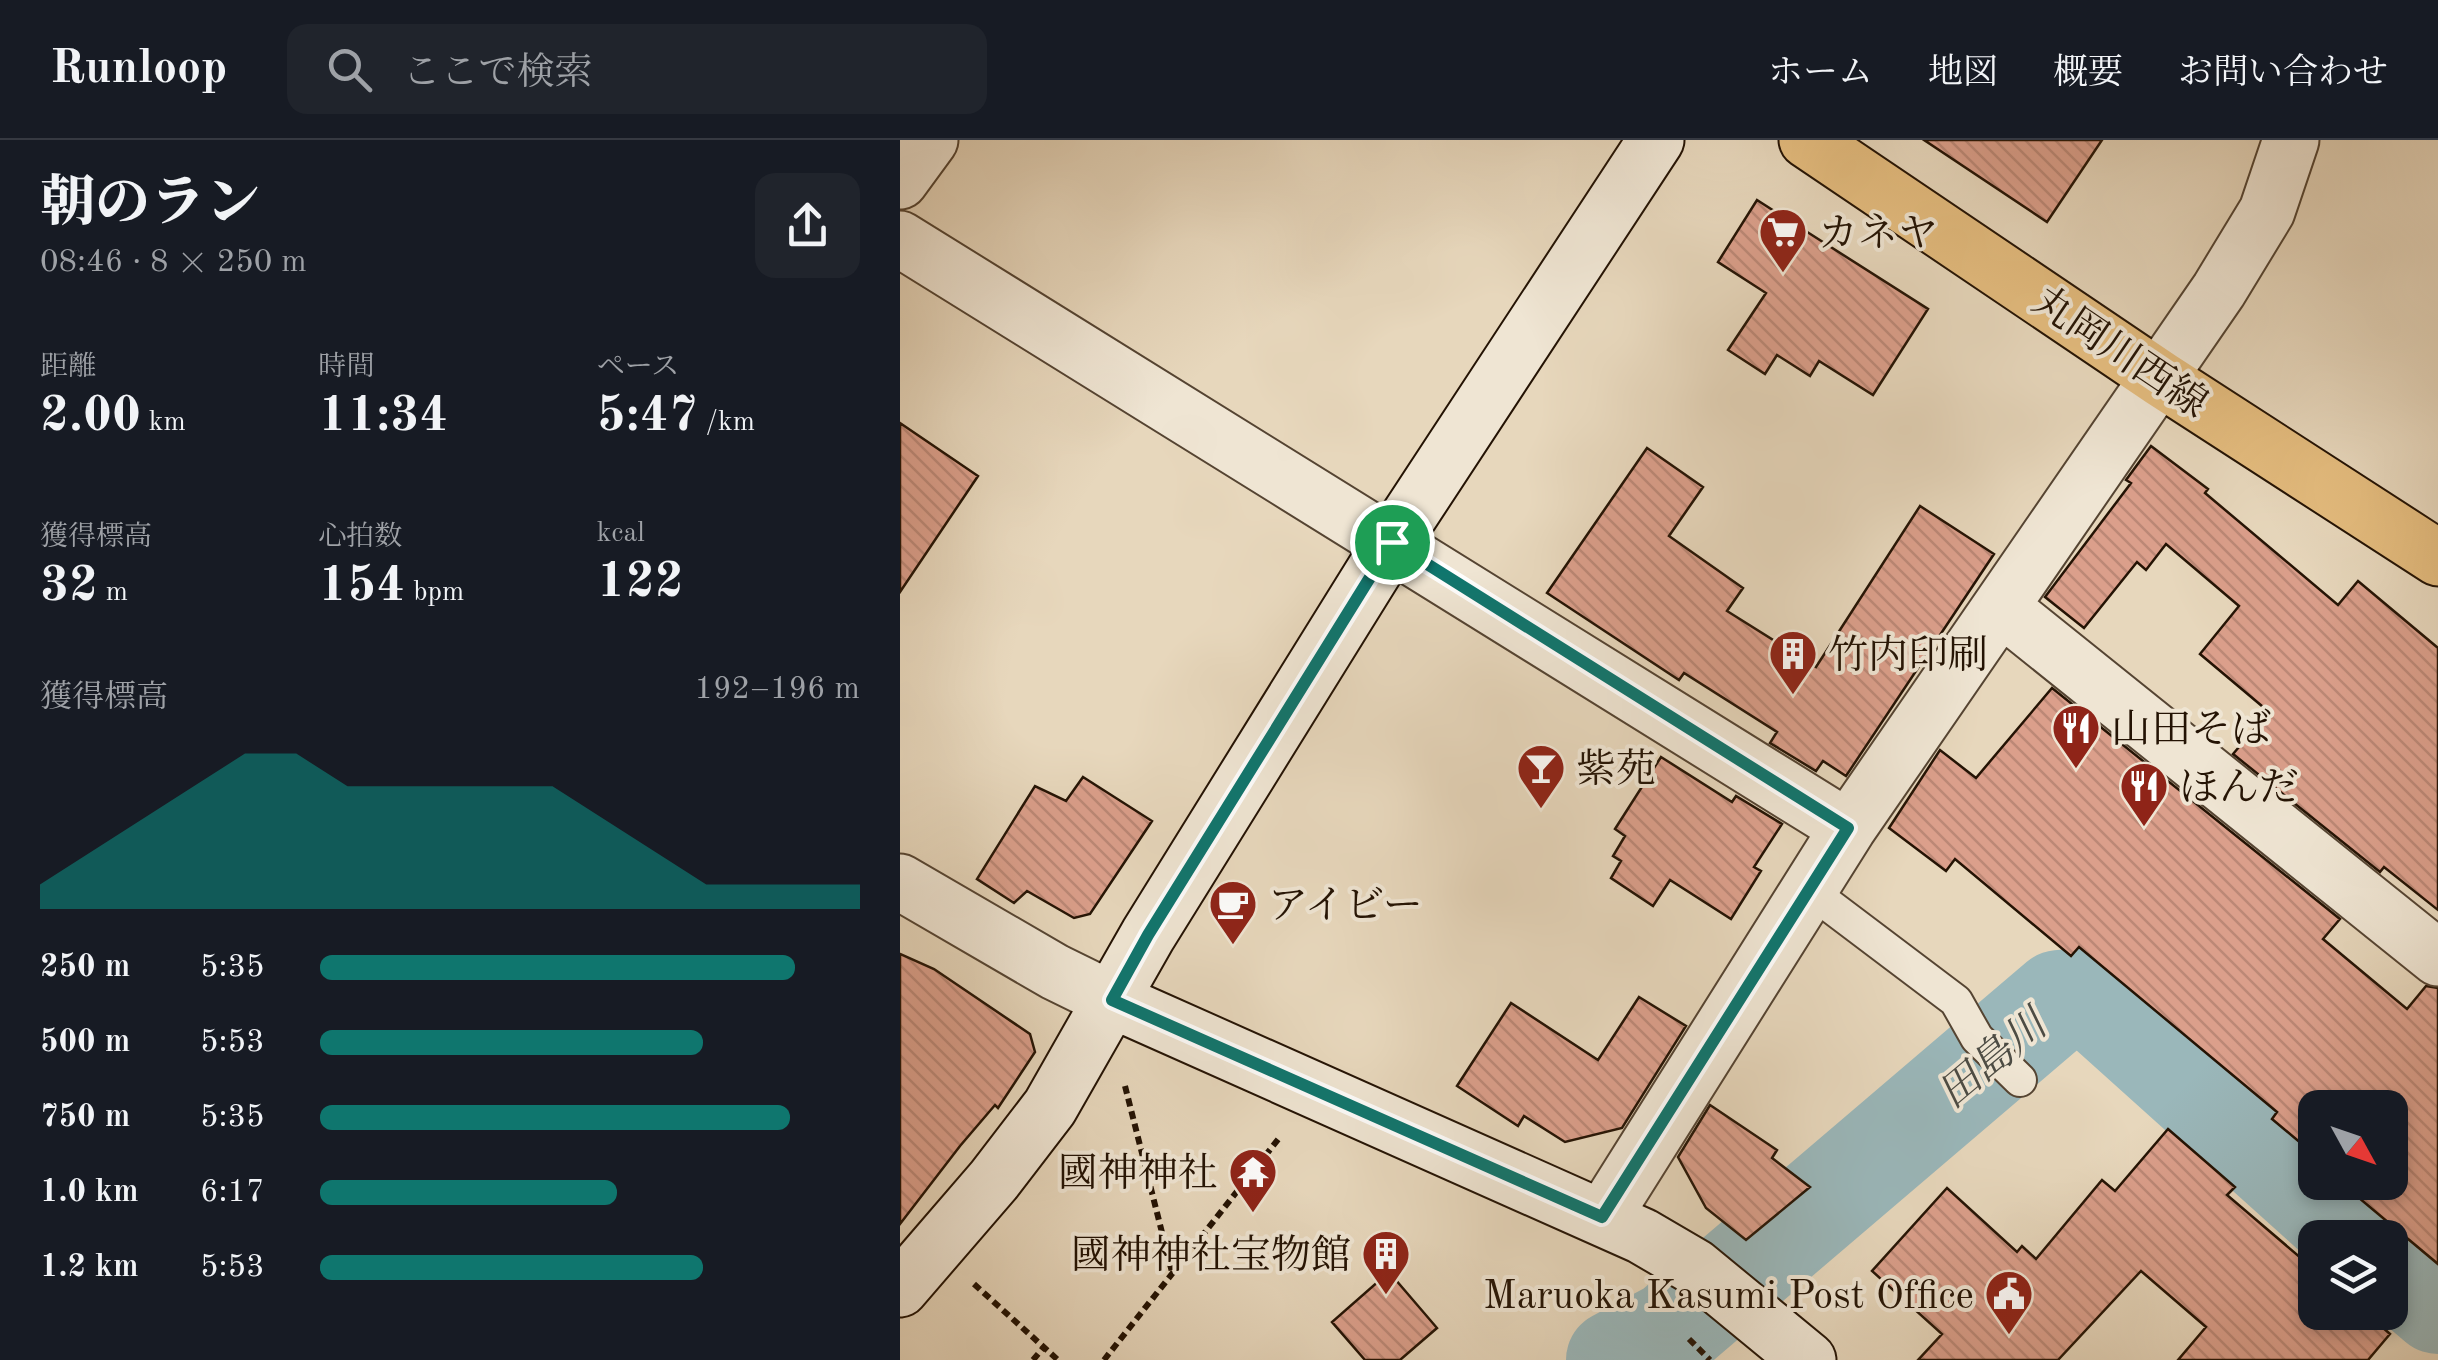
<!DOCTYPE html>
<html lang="ja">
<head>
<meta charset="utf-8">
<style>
  :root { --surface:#171b24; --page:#20242c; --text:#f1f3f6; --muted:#9ea1a6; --line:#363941; --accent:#0f766e }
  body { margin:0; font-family:"Old Standard TT","Noto Serif JP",serif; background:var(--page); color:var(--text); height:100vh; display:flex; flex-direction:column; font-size:38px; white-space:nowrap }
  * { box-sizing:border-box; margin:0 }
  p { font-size:32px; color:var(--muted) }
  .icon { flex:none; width:55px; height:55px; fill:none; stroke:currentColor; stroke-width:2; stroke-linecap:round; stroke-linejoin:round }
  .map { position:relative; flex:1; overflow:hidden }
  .side { display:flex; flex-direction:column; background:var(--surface); width:900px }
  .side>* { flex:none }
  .needle { width:65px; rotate:130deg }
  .buttons { position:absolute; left:1398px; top:950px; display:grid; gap:20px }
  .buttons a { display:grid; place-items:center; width:110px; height:110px; border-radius:20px; background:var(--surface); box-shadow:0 5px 15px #0003; font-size:50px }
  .pin { position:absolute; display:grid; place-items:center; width:85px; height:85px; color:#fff; margin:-42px; border:5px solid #fff; border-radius:50%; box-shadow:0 2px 10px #0007 }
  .round { display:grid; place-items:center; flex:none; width:105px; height:105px; border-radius:20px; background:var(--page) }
  .head { display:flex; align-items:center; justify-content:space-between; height:170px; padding:0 40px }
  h1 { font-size:55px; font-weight:800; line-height:75px }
  .stats { display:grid; grid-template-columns:repeat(3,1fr); gap:15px; height:170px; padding:10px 40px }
  .stats div { display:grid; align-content:center }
  .stats b { font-size:50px; font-weight:800 }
  .stats small { font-size:28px; font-weight:400 }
  .stats p { font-size:28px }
  .chart { height:280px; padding:20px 40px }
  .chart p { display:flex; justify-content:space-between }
  .chart svg { width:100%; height:180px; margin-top:10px; fill:var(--accent); opacity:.7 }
  ul { padding:0 40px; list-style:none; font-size:32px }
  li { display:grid; grid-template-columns:160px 120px 1fr; align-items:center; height:75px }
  li i { height:25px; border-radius:12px; background:var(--accent) }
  header { display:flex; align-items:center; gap:60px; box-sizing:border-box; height:140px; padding:0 50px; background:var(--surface); border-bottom:2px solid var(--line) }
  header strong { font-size:48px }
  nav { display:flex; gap:55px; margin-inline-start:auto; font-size:35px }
  .search { width:700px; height:90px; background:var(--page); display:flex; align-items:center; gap:25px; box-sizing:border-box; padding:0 35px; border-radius:20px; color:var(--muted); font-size:38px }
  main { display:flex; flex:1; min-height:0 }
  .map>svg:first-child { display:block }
</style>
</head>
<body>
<header>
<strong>Runloop</strong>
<div class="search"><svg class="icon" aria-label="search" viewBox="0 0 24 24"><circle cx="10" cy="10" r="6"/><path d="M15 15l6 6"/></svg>ここで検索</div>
<nav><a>ホーム</a><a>地図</a><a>概要</a><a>お問い合わせ</a></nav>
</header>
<main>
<section class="side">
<div class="head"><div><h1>朝のラン</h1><p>08:46 · 8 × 250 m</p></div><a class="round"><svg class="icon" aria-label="share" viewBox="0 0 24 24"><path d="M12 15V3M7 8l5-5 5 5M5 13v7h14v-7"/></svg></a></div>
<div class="stats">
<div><p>距離</p><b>2.00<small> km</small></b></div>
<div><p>時間</p><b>11:34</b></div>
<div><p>ペース</p><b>5:47<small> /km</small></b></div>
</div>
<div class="stats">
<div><p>獲得標高</p><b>32<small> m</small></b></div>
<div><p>心拍数</p><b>154<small> bpm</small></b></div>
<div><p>kcal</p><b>122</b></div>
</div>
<div class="chart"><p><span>獲得標高</span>192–196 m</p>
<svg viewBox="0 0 160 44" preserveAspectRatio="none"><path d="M0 44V38L10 30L20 22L30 14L40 6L50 6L60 14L70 14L80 14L90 14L100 14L110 22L120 30L130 38L140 38L150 38L160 38V44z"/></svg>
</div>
<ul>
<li><b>250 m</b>5:35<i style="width:88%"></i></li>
<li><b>500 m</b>5:53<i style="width:71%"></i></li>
<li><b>750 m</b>5:35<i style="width:87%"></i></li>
<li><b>1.0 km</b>6:17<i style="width:55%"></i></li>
<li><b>1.2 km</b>5:53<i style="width:71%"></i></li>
</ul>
</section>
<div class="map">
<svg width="1538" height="1220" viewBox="0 0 1538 1220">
  <defs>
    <pattern id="building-back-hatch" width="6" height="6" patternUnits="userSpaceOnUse" patternTransform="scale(2.5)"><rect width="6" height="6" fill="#db9f8b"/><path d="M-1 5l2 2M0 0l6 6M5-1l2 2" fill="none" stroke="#bc8876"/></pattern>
  </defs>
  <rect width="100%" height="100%" fill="#e7d7bc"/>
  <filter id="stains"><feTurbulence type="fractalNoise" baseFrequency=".002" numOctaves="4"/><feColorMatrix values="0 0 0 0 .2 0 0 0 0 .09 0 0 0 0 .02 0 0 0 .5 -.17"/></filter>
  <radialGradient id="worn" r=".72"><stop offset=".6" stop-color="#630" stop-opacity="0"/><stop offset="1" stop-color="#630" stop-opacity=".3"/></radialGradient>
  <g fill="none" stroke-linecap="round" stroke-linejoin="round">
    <path stroke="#9ab7ba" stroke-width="100" d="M1490,1123l48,41
      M716,1220l56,-30 387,-330 33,-3 268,241"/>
  </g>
  <path fill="url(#building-back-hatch)" stroke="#241304" stroke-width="2.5" d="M1024,0h178l-55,82z
    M857,60l171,109 -55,86 -54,-34 -9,15 -33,-21 -12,19 -37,-24 38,-57 -48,-31z
    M0,283l78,53 -78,116z
    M1251,306l57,43 -3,4 133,112 20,-24 80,67v262l-54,-43 -4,5 -147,-118 36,-42 -69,-58 39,-48 -73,-62 -20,26 -9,-8 -53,66 -39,-31 86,-114 -5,-3z
    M747,308l56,39 -34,49 74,52 -16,23 89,56 104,-161 74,48 -148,222 -23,-15 -7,10 -46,-28 7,-11 -93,-59 -5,7 -132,-87z
    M1152,548l288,231 -17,20 84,70 19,-23 12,2v276l-79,-66 3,-3 -14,-13h42v-74h-75v47l-43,-36 5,-7 -198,-165 -8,9 -116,-97 -9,12 -57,-43 51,-78 36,28z
    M761,617l71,45 4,-6 46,28 -28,43 7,4 -30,48 -61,-39 -17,26 -42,-28 10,-17 -8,-5 12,-20 -10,-7z
    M183,637l69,44 -62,93 -16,4 -47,-27 -13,12 -37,-24 58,-93 31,15z
    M0,814l34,15 96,65 5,18 -37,56 -3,-3 -35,41 -60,78z
    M739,857l47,29 -64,102 -57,14 -41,-26 -6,10 -61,-40 54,-83 87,57z
    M810,965l67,45 -5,8 38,29 -64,53 -40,-32 -28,-51z
    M1268,989l67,58 -8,8 88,75v42h50l25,22 -22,26h-190l28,-33 -65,-56 -83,89h-140l24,-26 -70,-63 75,-83 70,64 5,-6 14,13 66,-79 13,11z
    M489,1132l48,56 -37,32h-35l-33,-38z"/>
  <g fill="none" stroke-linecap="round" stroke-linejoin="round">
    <g stroke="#554432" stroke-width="36">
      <path id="lane" d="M909,750l147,111 21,37 43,42"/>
    </g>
    <g stroke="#554432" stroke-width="59">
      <path id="street" d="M0,41l30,-41
        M0,99l948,589
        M1102,468l436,350
        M0,742l155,90 57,28
        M703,1077l245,-389 371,-538 48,-79 24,-71"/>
    </g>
    <g stroke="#241304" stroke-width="59">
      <path id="secondary" d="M212,860l530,236 53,31 113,93
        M0,1149l94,-109 56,-73 98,-172 244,-393 264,-402"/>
    </g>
    <g stroke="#241304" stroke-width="59">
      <path id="primary" d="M907,0l354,239 277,179"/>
    </g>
    <path stroke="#241304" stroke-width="6" stroke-dasharray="8 5" stroke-linecap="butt" d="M225,946l47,186
      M74,1144l84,76
      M789,1199l21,21
      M133,1220l11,-13
      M204,1220l176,-223"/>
    <use href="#lane" stroke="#efe5d3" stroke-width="32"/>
    <use href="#street" stroke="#efe5d3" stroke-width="55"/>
    <use href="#secondary" stroke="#efe5d3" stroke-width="55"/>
    <use href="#primary" stroke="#e4bc7e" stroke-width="55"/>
  </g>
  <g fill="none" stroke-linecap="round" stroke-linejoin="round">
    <g stroke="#fff" stroke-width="20">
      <path id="route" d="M492,402l456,286 -246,389 -490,-217 36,-65z"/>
    </g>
    <use href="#route" stroke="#0f766e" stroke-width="12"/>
  </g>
  <defs>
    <g id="supermarket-pin" transform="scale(2.5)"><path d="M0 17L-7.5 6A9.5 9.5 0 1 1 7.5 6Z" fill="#8f2418" stroke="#efe5d3"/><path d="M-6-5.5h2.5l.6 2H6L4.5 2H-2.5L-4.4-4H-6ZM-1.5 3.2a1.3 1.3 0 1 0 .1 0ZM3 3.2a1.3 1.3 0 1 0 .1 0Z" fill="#fff"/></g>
    <g id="building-pin" transform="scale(2.5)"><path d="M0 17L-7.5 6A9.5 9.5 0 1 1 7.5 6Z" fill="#8f2418" stroke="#efe5d3"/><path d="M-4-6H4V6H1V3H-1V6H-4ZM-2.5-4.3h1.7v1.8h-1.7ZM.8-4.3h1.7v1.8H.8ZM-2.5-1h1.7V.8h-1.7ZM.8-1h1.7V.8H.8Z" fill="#fff"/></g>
    <g id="restaurant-pin" transform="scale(2.5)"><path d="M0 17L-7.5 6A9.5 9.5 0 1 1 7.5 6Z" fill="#8f2418" stroke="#efe5d3"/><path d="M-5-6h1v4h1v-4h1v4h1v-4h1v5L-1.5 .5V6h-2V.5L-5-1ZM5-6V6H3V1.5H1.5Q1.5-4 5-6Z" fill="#fff"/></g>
    <g id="bar-pin" transform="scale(2.5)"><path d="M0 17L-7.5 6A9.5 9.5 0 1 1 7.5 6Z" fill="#8f2418" stroke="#efe5d3"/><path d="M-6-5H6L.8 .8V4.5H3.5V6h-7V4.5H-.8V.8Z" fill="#fff"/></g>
    <g id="cafe-pin" transform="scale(2.5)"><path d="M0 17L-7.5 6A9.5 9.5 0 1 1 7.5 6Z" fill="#8f2418" stroke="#efe5d3"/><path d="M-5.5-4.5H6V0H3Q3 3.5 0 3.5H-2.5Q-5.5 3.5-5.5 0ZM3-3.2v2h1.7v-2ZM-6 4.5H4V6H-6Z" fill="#fff"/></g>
    <g id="temple-pin" transform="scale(2.5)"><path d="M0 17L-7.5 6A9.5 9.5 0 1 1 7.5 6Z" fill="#8f2418" stroke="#efe5d3"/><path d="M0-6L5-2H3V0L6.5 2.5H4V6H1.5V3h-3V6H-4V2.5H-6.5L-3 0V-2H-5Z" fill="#fff"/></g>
    <g id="civic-pin" transform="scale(2.5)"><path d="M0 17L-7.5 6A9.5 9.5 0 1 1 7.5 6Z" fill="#8f2418" stroke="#efe5d3"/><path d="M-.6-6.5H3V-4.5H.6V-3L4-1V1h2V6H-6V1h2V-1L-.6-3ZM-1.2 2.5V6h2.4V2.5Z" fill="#fff"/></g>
  </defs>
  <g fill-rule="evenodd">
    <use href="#supermarket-pin" x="883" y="92"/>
    <use href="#building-pin" x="893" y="514"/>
    <use href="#restaurant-pin" x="1176" y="588"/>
    <use href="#bar-pin" x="641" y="628"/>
    <use href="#restaurant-pin" x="1244" y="646"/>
    <use href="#cafe-pin" x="333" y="764"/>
    <use href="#temple-pin" x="353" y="1032"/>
    <use href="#building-pin" x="486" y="1114"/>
    <use href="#civic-pin" x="1109" y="1154"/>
  </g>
  <g text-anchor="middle" stroke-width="8" stroke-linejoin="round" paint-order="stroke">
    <g font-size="40" fill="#241304" stroke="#efe5d3" text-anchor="start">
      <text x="918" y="106">カネヤ</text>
      <text x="928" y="528">竹内印刷</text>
      <text x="1211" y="602">山田そば</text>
      <text x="676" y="642">紫苑</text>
      <text x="1279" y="660">ほんだ</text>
      <text x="368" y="778">アイビー</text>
      <text x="318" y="1046" text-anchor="end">國神神社</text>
      <text x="451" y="1128" text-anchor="end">國神神社宝物館</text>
      <text x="1074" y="1168" text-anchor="end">Maruoka Kasumi Post Office</text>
    </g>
    <g font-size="40" fill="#241304" stroke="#efe5d3">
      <text transform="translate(1221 211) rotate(34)" y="14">丸岡川西線</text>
    </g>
    <g font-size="42" font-style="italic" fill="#4d4c44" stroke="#efe5d3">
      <text transform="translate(1091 918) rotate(-40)" y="15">田島川</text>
    </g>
  </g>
  <rect width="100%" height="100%" filter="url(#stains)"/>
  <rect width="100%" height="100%" fill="url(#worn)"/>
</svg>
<div class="buttons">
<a><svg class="needle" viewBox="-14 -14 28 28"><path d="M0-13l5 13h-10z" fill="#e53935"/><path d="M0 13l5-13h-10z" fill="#9ea1a6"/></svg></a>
<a><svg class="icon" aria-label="layers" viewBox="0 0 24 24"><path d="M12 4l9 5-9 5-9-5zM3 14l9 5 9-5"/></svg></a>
</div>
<div class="pin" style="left:492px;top:402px;background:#1e9e55"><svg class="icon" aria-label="arrive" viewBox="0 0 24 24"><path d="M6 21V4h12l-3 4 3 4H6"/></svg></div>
</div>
</main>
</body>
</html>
